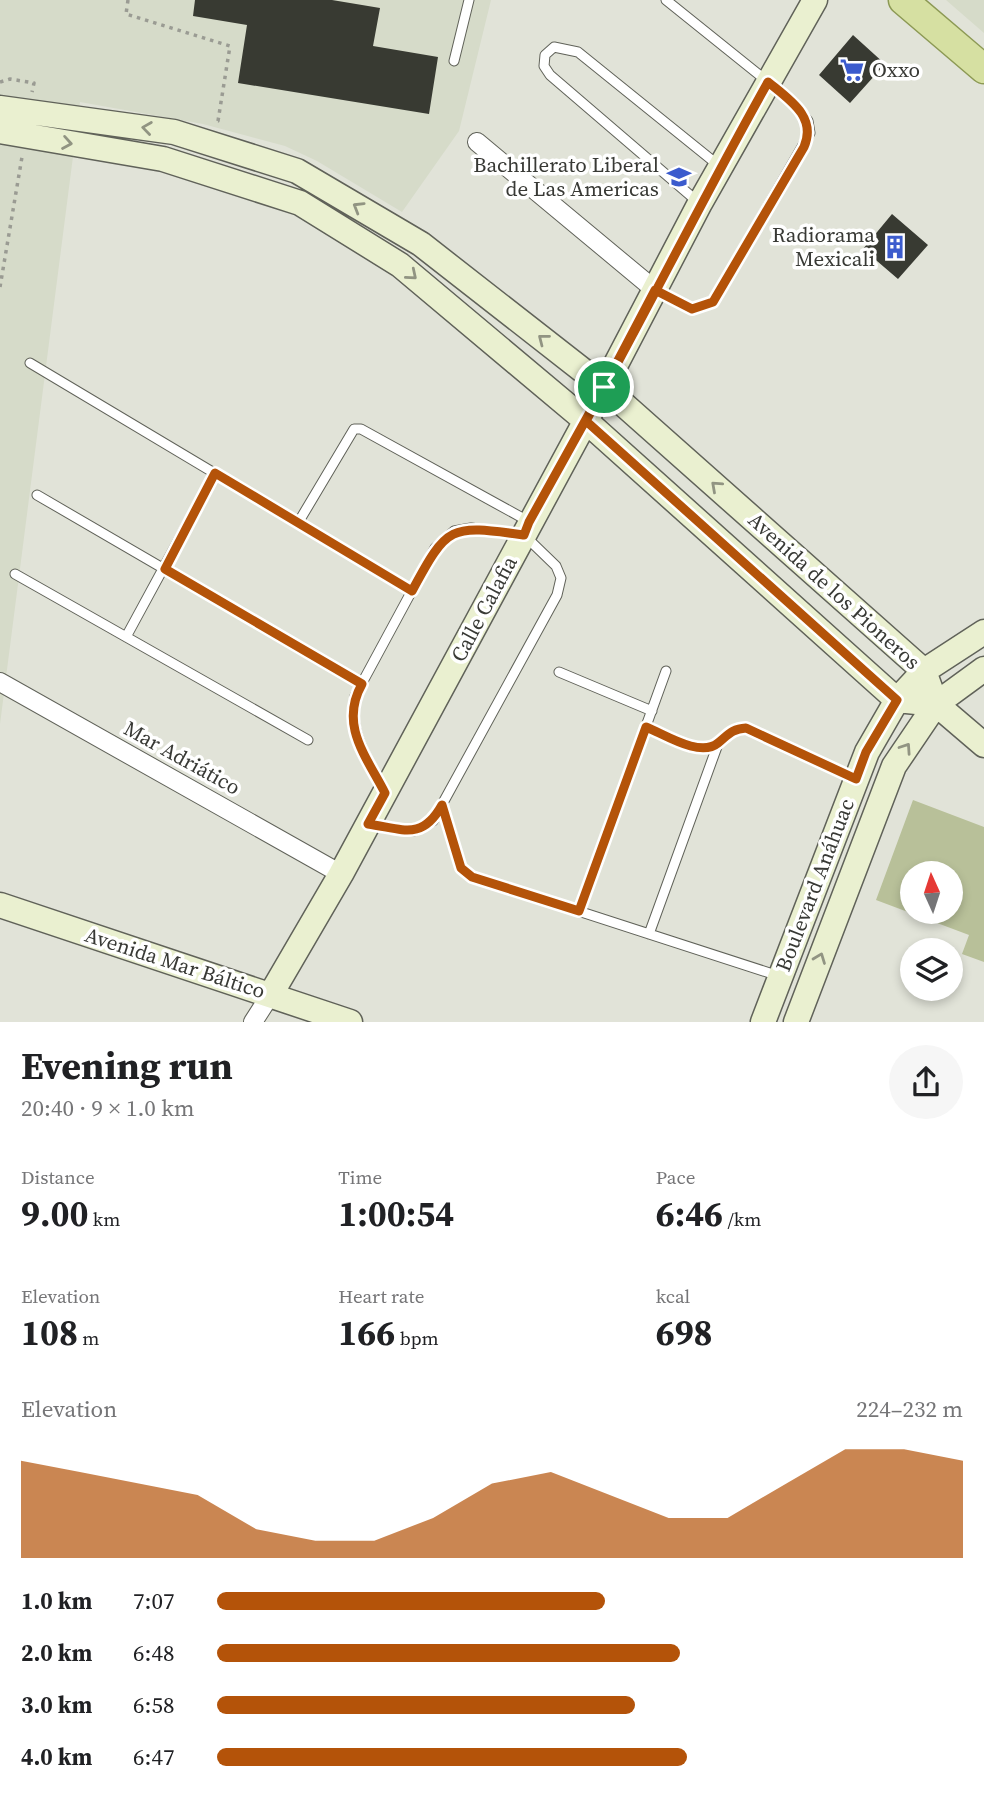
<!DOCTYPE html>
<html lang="en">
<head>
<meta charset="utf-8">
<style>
  :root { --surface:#fff; --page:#f6f6f6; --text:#202124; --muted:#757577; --accent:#b45309 }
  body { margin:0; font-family:"Source Serif 4",serif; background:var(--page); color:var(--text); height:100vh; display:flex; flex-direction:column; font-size:26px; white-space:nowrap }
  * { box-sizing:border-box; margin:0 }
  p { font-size:23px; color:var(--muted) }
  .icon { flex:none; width:38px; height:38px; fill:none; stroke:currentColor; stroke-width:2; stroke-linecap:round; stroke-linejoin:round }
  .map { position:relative; height:1022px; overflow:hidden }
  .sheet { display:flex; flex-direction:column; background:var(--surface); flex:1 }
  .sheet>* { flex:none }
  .needle { width:46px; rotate:357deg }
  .fabs { position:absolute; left:900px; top:861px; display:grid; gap:14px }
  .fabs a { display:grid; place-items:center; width:63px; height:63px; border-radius:50%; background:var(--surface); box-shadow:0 4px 10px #0003; font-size:35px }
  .pin { position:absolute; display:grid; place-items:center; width:60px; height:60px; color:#fff; margin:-30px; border:4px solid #fff; border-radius:50%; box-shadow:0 2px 7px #0007 }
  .round { display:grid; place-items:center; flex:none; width:74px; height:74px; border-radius:37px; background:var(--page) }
  .head { display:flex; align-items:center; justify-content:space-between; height:119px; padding:0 21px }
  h1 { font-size:38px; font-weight:700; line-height:52px }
  .figures { display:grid; grid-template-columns:repeat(3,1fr); gap:10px; height:119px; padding:7px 21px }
  .figures div { display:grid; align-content:center }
  .figures b { font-size:35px; font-weight:700 }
  .figures small { font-size:19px; font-weight:400 }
  .figures p { font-size:19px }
  .chart { height:196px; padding:14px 21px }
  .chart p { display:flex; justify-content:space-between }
  .chart svg { width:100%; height:126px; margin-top:7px; fill:var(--accent); opacity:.7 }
  ul { padding:0 21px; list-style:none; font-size:23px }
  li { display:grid; grid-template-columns:112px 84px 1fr; align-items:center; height:52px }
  li i { height:18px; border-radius:9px; background:var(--accent) }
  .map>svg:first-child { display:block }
</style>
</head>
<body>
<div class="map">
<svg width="984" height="1022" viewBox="0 0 984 1022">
  <rect width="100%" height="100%" fill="#e1e3d8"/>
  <path fill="#d6dbc9" d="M0,0h491l-32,131 -57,81 -85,-51 -32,-15 -82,-22 -123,-22 -80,622z
    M946,0h38v33z"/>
  <path fill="#b8c099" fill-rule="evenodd" d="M913,800l71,27v135l-22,-8 7,-19 -93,-35zM912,873h38v39h-38z"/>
  <path fill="#383a32" d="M195,0h137l48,8 -7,38 65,11 -9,57 -191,-31 9,-58 -54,-9z
    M853,35l32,29 -35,39 -31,-28z
    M892,214l36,31 -30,34 -35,-30z"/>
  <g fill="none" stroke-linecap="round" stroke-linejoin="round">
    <g stroke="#606259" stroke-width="11">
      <path id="lane" d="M454,61l15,-61
        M698,202l-148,-127 -6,-9 1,-11 9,-8 24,5 140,113
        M656,290l36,19 21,-7 97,-169 -2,-12 -15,-19 -127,-102
        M30,363l382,228
        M37,495l325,189
        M298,523l56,-94h7l167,92
        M15,574l293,166
        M126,637l89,-164
        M559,672l93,39
        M646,727c18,7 54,31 72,16 11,-9 14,-14 28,-15l108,50
        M442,805l19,63 12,9 306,99
        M370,824l44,7 19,-10 124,-226 4,-17 -5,-12 -32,-31 -53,-7 -17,3 -19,17 -80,148c-7,35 12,61 27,92
        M579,911l87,-240
        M649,934l69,-190"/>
    </g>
    <g stroke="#606259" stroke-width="20">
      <path id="street" d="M477,142l178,148
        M0,682l341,192
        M253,1022l18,-28"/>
    </g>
    <g stroke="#606259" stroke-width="27">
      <path id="secondary" d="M0,108l174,24 123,39 124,73 183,143 320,284 12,33
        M0,131l163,28 137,44 100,62 186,156 311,279 39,4
        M936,704l48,41
        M0,905l350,117
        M271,994l70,-120 263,-487 96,-184 115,-203
        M763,1022l104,-270 30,-52 27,-29 60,-39
        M796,1022l98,-256 42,-62 48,-35"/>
    </g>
    <g stroke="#8c9954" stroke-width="31">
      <path id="primary" d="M903,0l81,69"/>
    </g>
    <path stroke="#9a9b93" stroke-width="3.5" stroke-dasharray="3.5 5" stroke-linecap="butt" d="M128,0l-2,14 104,32 -12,75h-4
      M0,82l10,-3 24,4 -2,9
      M0,287l22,-130"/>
    <use href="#lane" stroke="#fff" stroke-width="9"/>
    <use href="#street" stroke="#fff" stroke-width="18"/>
    <use href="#secondary" stroke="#eaf0d0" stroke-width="24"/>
    <use href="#primary" stroke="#d6e0a2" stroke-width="28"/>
  </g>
  <defs><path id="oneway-chevron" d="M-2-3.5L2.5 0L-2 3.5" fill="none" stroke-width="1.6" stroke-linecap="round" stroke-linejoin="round" transform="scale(1.75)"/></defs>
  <g stroke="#919482">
    <use href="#oneway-chevron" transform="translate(147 128) rotate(-172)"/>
    <use href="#oneway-chevron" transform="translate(67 143) rotate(10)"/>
    <use href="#oneway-chevron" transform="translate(358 207) rotate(-149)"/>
    <use href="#oneway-chevron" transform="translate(412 275) rotate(40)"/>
    <use href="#oneway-chevron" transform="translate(543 339) rotate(-142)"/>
    <use href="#oneway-chevron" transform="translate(716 486) rotate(-138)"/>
    <use href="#oneway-chevron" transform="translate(906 748) rotate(-56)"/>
    <use href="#oneway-chevron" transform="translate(820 958) rotate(-69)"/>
  </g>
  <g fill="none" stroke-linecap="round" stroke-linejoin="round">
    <g stroke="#fff" stroke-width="14">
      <path id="route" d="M604,387l-75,135 -5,13c-74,-10 -76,-11 -112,56l-197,-118 -50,96 197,115c-23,41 4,72 23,109l-17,31c35,5 54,17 74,-19l19,63 11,9 107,34 67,-184c18,7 54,31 72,16 11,-9 14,-14 28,-15l110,51 10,-27 31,-52 -311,-279c62,-112 119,-227 182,-339 22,18 49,35 36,65l-91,155 -21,7 -37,-19 -51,97"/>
    </g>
    <use href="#route" stroke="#b45309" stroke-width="9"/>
  </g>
  <defs>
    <g id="supermarket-bare" transform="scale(1.89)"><path d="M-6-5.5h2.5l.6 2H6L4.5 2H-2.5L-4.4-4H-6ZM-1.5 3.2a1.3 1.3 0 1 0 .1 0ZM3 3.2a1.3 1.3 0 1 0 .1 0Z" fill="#3b5bcd" stroke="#fff" stroke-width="2.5" paint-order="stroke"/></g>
    <g id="university-bare" transform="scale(1.89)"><path d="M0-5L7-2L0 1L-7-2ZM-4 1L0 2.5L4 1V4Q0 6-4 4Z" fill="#3b5bcd" stroke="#fff" stroke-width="2.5" paint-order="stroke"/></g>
    <g id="building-bare" transform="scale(1.89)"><path d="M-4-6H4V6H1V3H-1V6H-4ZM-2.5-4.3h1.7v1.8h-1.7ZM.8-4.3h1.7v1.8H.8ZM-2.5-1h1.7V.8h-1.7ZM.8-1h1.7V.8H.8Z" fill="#3b5bcd" stroke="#fff" stroke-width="2.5" paint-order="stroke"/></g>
  </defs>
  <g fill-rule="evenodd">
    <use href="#supermarket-bare" x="852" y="70"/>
    <use href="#university-bare" x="679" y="177"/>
    <use href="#building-bare" x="895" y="247"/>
  </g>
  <g text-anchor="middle" stroke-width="7" stroke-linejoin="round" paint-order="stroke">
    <g font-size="21" fill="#383935" stroke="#fff" text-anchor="end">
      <text x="872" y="77" text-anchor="start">Oxxo</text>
      <text x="659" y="172">Bachillerato Liberal<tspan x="659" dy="24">de Las Americas</tspan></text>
      <text x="875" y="242">Radiorama<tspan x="875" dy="24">Mexicali</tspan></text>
    </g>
    <g font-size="21" fill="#383935" stroke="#fff">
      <text transform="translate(834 591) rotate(42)" y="7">Avenida de los Pioneros</text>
      <text transform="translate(484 609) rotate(-62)" y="7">Calle Calafia</text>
      <text transform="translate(182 758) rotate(29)" y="7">Mar Adriático</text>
      <text transform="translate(815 885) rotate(-69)" y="7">Boulevard Anáhuac</text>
      <text transform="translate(175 963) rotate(18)" y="7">Avenida Mar Báltico</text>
    </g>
  </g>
</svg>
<div class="fabs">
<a><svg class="needle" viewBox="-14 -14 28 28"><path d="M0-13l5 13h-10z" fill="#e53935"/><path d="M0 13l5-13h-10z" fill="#757577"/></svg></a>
<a><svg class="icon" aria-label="layers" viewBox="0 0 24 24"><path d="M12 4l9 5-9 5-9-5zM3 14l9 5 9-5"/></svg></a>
</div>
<div class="pin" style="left:604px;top:387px;background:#1e9e55"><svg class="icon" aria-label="arrive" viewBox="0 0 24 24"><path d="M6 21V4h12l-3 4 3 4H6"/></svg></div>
</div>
<section class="sheet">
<div class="head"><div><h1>Evening run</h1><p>20:40 · 9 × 1.0 km</p></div><a class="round"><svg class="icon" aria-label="share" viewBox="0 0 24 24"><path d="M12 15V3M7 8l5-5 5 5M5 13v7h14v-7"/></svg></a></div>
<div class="figures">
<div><p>Distance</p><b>9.00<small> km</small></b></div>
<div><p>Time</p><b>1:00:54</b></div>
<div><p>Pace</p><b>6:46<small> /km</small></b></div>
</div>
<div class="figures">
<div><p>Elevation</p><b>108<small> m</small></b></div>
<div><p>Heart rate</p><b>166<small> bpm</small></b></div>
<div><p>kcal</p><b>698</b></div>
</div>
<div class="chart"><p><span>Elevation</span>224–232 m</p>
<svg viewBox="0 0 160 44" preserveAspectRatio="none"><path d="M0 44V10L10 14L20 18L30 22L40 34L50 38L60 38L70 30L80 18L90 14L100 22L110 30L120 30L130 18L140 6L150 6L160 10V44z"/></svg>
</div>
<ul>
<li><b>1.0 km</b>7:07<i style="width:52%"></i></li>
<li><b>2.0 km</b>6:48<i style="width:62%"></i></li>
<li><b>3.0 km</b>6:58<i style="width:56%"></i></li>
<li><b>4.0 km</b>6:47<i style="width:63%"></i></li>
</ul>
</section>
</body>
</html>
